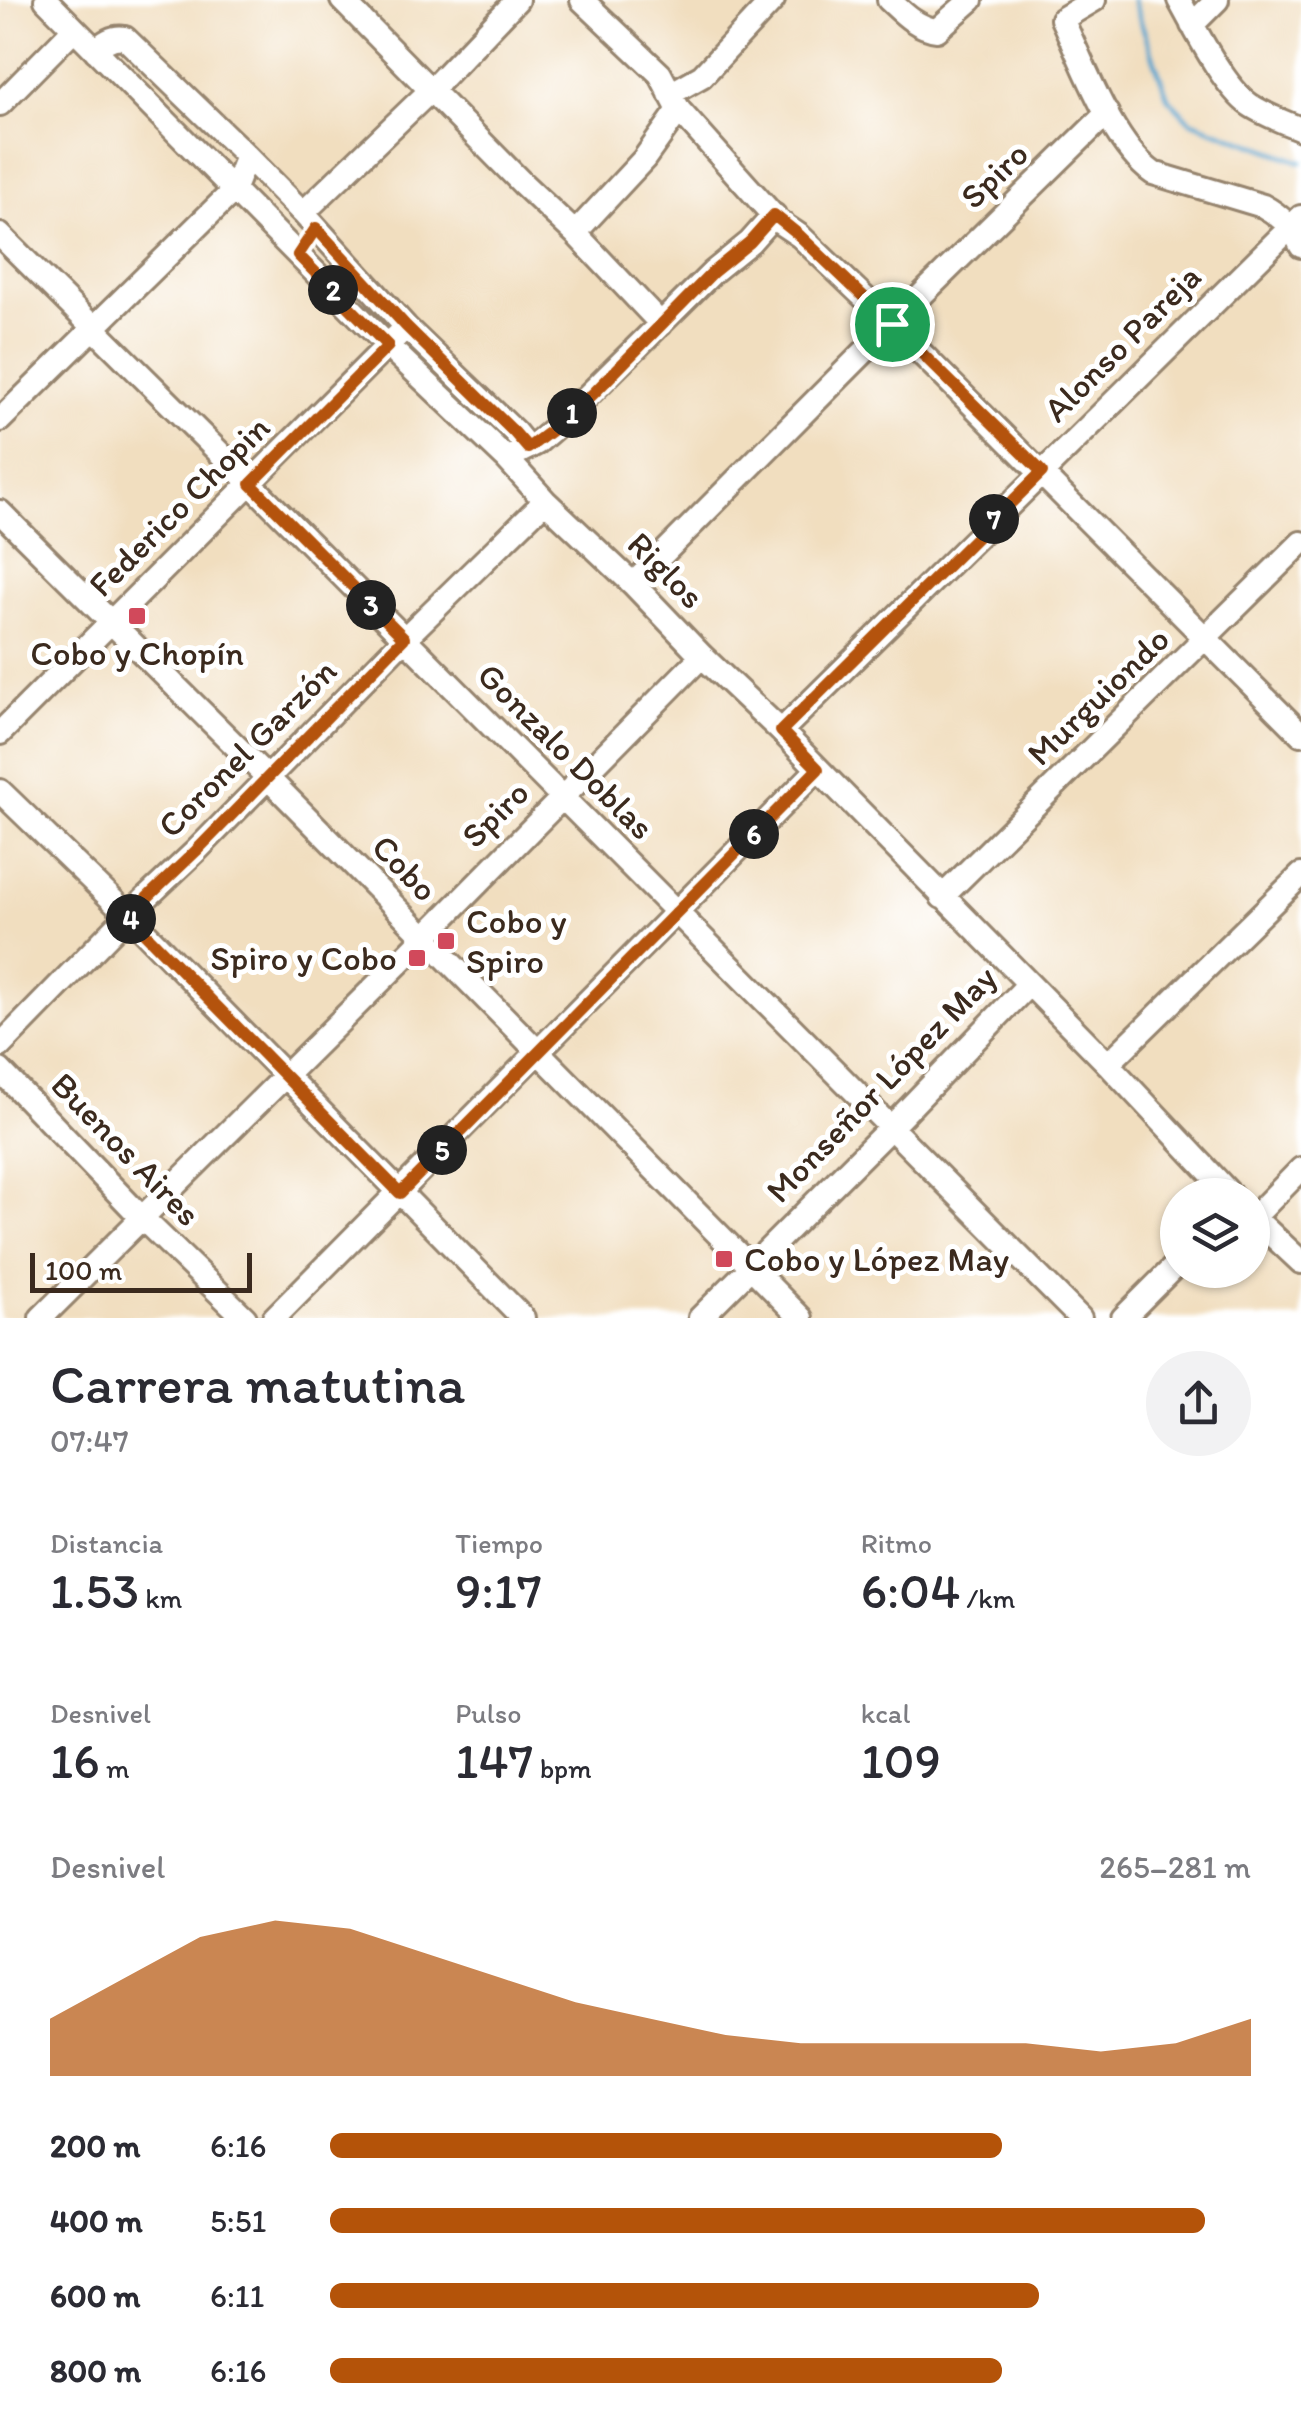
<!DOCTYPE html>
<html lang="es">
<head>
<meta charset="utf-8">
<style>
  :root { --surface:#fff; --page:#f2f2f3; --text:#2b2b33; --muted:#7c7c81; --accent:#b45309 }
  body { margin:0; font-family:Itim,sans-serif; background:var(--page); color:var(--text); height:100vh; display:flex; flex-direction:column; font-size:38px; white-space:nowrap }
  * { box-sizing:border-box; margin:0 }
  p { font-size:32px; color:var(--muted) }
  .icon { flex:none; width:55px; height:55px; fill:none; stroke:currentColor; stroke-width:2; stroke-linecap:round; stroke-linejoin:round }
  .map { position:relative; height:1318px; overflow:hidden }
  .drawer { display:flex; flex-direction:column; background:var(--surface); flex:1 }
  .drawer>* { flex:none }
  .fabs { position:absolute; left:1160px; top:1178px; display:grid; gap:20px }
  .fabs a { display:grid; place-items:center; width:110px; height:110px; border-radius:50%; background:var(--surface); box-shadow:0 2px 8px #0004; font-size:50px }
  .scale { position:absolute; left:30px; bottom:25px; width:222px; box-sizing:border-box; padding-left:10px; border:5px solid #3b2a1e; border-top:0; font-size:28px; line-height:35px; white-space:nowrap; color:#3b2a1e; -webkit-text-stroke:8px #fff; paint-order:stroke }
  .pin { position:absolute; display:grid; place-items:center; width:85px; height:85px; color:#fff; margin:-42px; border:5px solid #fff; border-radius:50%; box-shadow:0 2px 10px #0007 }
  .km { position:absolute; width:50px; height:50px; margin:-25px; border-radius:50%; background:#222; color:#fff; font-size:28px; line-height:50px; text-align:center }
  .round { display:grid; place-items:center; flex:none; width:105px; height:105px; border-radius:52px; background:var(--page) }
  .summary { display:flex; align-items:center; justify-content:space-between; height:170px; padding:0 50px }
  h1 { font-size:55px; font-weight:600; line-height:75px }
  .figures { display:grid; grid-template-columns:repeat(3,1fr); gap:15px; height:170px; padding:10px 50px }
  .figures div { display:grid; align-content:center }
  .figures b { font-size:50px; font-weight:600 }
  .figures small { font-size:28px; font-weight:400 }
  .figures p { font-size:28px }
  .chart { height:280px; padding:20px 50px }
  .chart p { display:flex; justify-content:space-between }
  .chart svg { width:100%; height:180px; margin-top:10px; fill:var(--accent); opacity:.7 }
  ul { padding:0 50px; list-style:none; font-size:32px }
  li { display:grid; grid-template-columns:160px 120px 1fr; align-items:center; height:75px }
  li i { height:25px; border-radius:12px; background:var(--accent) }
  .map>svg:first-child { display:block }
</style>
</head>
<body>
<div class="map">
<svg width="1301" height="1318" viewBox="0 0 1301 1318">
  <rect width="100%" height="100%" fill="#fff"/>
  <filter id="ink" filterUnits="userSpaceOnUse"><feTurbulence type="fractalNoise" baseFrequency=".01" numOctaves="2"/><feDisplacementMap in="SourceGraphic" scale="20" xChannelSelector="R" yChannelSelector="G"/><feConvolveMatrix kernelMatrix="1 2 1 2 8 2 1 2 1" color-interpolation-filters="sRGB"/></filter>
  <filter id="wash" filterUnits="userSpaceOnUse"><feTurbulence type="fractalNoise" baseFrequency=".0048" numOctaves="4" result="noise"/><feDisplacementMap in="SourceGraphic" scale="40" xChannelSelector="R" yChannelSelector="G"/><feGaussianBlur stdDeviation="2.25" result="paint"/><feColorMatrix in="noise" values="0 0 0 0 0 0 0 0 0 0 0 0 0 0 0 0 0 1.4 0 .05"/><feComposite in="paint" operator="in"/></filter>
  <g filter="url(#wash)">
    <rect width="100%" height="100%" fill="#f1debf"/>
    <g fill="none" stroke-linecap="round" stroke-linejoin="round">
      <path stroke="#53a3cd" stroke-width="5" d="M1133,0l35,98 22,23 111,41"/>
    </g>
  </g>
  <g filter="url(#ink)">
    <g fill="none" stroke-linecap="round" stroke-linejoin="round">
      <g stroke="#96846e" stroke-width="28">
        <path id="minor" d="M46,0l342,346 119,113 38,42 88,83 69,72 79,75 327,333 123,131
          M342,0l181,184 52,49 86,91
          M582,0l78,74 19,36 100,112 21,14 92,88 409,410
          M889,0c14,13 28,28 48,30l34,-30
          M1094,0l-32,19c22,46 50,125 91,154l110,33c17,9 30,22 38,40
          M1179,0c16,29 45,87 71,105 15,10 34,17 51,24
          M1192,25l25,-25
          M96,51c7,-9 17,-15 29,-13l122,118 56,57 103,114 109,105 13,16
          M670,94l32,-18 71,-76
          M0,104l73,-74
          M303,213l128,-123 86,-90
          M575,233l69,-74 35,-49
          M0,235l251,249 829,834
          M0,420l233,-229 14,-35
          M514,455l23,-12 22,-19 154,-152 37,-30 24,-27
          M0,512l267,265 534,541
          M633,584l259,-260 215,-211
          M781,731l520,-514
          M0,733l397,-397
          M0,791l128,124 395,403
          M942,897l359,-354
          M0,1046l128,-131 68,-64 209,-213 140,-137
          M1108,1064l193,-189
          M0,1070l142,148 103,100
          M1252,1216l49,46
          M1254,1217l47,-48
          M41,1318l367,-364 294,-298
          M274,1318l544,-549
          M700,1318l191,-191 137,-142
          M1123,1318l55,-55"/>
      </g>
      <use href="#minor" stroke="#fff" stroke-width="22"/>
    </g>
  </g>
  <g fill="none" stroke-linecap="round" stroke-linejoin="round" filter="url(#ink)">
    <g stroke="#fff" stroke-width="20">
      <path id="route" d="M774,215l26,21 92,88 150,148 -261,259 37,38 -418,424 -272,-277 68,-65 208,-213 -153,-154 137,-138 -90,-91 18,-27 90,98 108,106 14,16 32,-24 33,-30 120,-122 37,-30z"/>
    </g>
    <use href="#route" stroke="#b45309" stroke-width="12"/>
  </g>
  <g fill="#d1495b" stroke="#fff" stroke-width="4">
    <rect x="127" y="606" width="20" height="20" rx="5"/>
    <rect x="436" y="931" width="20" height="20" rx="5"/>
    <rect x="407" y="948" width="20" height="20" rx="5"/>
    <rect x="714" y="1249" width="20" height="20" rx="5"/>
  </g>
  <g text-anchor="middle" stroke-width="10" stroke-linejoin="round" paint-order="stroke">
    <g font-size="35" fill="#3b2a1e" stroke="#fff">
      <text transform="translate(994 175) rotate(-44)" y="12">Spiro</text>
      <text transform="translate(1122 343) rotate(-45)" y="12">Alonso Pareja</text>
      <text transform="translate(179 506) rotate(-45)" y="12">Federico Chopin</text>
      <text transform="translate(666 570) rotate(45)" y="12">Riglos</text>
      <text transform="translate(1098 696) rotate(-44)" y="12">Murguiondo</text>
      <text transform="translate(247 748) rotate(-45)" y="12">Coronel Garzón</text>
      <text transform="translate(566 751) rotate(45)" y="12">Gonzalo Doblas</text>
      <text transform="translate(495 814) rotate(-45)" y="12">Spiro</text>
      <text transform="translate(405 868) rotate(46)" y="12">Cobo</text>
      <text transform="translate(881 1084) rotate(-46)" y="12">Monseñor López May</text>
      <text transform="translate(126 1149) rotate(46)" y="12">Buenos Aires</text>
    </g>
    <g font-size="35" fill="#3b2a1e" stroke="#fff" text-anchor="start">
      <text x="137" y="665" text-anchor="middle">Cobo y Chopín</text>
      <text x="466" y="933">Cobo y<tspan x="466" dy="40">Spiro</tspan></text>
      <text x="397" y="970" text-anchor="end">Spiro y Cobo</text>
      <text x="744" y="1271">Cobo y López May</text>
    </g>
  </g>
</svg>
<div class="fabs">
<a><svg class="icon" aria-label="layers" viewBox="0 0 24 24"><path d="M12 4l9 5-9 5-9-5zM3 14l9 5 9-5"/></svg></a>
</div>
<div class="scale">100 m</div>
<div class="pin" style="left:892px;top:324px;background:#1e9e55"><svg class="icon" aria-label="arrive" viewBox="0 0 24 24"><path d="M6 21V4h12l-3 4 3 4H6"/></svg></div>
<b class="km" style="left:572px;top:413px">1</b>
<b class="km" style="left:333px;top:290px">2</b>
<b class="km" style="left:371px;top:605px">3</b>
<b class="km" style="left:131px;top:919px">4</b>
<b class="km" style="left:442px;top:1150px">5</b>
<b class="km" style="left:754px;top:834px">6</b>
<b class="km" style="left:994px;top:519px">7</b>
</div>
<section class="drawer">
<div class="summary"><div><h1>Carrera matutina</h1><p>07:47</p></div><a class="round"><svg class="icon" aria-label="share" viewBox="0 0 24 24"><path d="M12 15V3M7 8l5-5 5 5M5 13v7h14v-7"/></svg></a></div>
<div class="figures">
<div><p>Distancia</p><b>1.53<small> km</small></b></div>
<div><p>Tiempo</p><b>9:17</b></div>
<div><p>Ritmo</p><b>6:04<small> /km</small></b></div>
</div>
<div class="figures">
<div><p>Desnivel</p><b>16<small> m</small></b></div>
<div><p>Pulso</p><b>147<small> bpm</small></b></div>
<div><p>kcal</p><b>109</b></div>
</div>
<div class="chart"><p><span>Desnivel</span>265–281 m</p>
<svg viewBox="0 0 160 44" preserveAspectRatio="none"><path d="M0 44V30L10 20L20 10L30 6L40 8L50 14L60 20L70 26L80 30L90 34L100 36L110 36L120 36L130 36L140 38L150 36L160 30V44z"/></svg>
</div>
<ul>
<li><b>200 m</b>6:16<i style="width:73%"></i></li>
<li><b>400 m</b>5:51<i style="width:95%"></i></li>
<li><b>600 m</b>6:11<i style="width:77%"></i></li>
<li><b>800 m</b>6:16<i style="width:73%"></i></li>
</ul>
</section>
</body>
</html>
